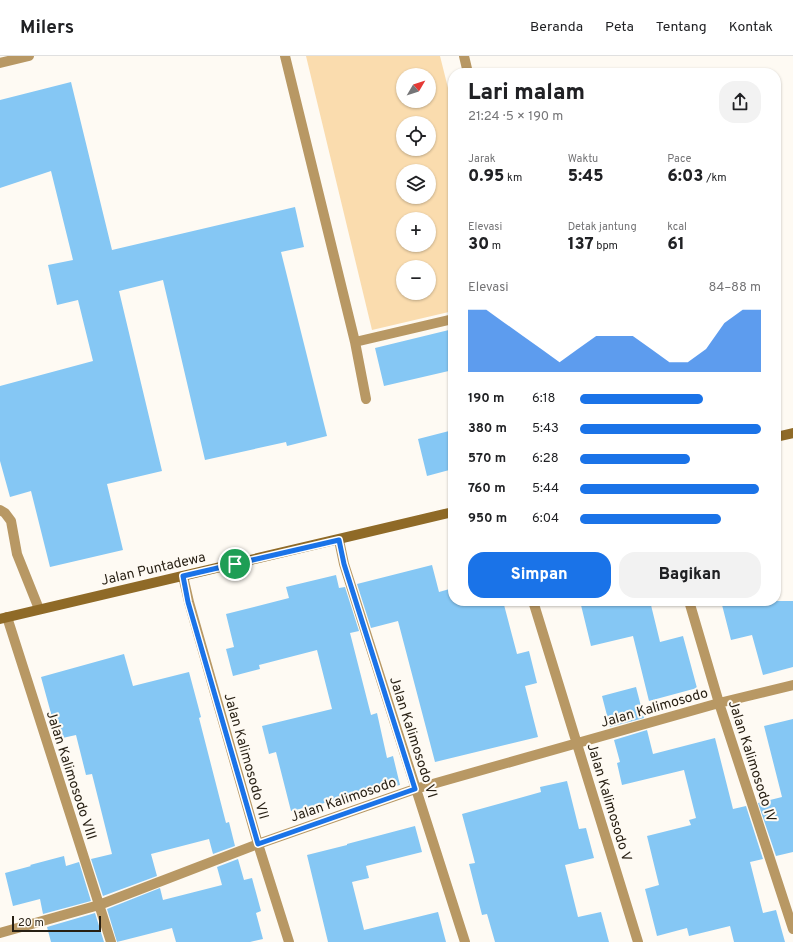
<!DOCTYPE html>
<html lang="id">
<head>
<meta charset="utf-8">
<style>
  :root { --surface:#fff; --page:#f2f2f2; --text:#202124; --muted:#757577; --line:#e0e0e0; --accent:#1a73e8 }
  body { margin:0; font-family:Overpass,sans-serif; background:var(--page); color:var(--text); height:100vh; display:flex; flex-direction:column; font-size:15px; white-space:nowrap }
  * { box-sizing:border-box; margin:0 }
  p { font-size:13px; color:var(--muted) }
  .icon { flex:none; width:22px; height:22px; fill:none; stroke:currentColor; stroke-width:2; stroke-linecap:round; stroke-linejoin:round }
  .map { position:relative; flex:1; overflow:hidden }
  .side { position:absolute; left:448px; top:12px; width:333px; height:538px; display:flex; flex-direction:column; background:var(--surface); border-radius:16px; box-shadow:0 1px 3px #0004 }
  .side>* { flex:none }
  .needle { width:26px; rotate:51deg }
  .buttons { position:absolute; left:396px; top:12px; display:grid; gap:8px }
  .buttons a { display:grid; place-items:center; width:40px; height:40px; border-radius:50%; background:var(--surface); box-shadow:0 1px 3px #0004; font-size:20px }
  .scale { position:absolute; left:12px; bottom:10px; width:89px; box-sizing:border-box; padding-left:4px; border:2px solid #271f13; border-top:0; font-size:11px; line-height:14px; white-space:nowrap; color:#271f13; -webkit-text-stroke:3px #fefaf3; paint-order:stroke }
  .pin { position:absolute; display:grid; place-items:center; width:34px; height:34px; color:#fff; margin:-17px; border:2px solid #fff; border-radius:50%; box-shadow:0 1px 4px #0007 }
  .round { display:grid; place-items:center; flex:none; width:42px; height:42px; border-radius:16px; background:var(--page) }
  .headline { display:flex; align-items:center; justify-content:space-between; height:68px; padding:0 20px }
  h1 { font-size:22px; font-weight:800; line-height:30px }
  .stats { display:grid; grid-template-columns:repeat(3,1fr); gap:6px; height:68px; padding:4px 20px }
  .stats div { display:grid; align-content:center }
  .stats b { font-size:17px; font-weight:800 }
  .stats small { font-size:11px; font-weight:400 }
  .stats p { font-size:11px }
  .chart { height:112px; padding:8px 20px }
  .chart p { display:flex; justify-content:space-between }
  .chart svg { width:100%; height:72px; margin-top:4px; fill:var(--accent); opacity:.7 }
  .primary-button { display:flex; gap:8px; margin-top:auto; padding:8px 20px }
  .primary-button a { flex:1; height:46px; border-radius:16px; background:var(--accent); color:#fff; font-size:16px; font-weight:800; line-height:46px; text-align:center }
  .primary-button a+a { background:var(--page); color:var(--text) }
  ul { padding:0 20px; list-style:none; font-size:13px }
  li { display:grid; grid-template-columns:64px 48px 1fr; align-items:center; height:30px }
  li i { height:10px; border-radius:5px; background:var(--accent) }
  header { display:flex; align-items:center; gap:24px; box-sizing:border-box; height:56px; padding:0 20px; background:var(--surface); border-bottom:1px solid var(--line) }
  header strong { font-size:19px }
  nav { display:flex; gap:22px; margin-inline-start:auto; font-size:14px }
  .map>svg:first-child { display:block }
</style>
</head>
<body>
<header>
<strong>Milers</strong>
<nav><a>Beranda</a><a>Peta</a><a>Tentang</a><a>Kontak</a></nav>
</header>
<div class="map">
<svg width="793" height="886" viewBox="0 0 793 886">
  <rect width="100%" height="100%" fill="#fefaf3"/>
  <path fill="#fadcae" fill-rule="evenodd" d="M306,0h134l13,52v203l-81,19zM403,19h26v26h-26zM403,67h26v26h-26zM403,115h26v26h-26zM403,163h26v26h-26zM403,211h26v26h-26z"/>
  <path fill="#85c7f4" d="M71,26l41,168 183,-43 9,40 -23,5 46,184 -40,10 -1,-4 -81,18 -42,-180 -44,11 43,180 -55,13 16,66 -73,17 -19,-76 -21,6 -10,-36v-75l93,-25 -15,-61 -21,5 -9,-40 25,-5 -22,-89 -51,17v-88z
    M453,273v41l-69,16 -9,-38z
    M453,374v39l-26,7 -9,-37z
    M432,509l7,27 14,-4v13h50l14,53 12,-3 8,32 -12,3 13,51 -103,25 -37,-141 -27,7 -14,-44z
    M336,519l3,13 6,-1 14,44 -9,2 21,82 6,-2 10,45 6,-2 7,29 -109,26 -15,-59 -7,2 -7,-28 70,-17 -15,-59 -58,15 1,4 -27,7 -7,-27 8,-2 -8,-33 63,-16 -3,-11z
    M580,545h70l10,41 23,-6 14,52 -48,13 -16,-65 -42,10z
    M721,545h72v66l-30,8 -11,-40 -21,5z
    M124,598l9,32 56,-14 12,45 -2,1 27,105 3,-1 6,24 -22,8 -4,-15 -58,15 6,22 -54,20 -12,-37 21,-5 -20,-80 -6,1 -10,-40 -18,4 -17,-62z
    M636,631l8,31 -34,9 -8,-31z
    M793,663v133l-17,4 -18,-53 24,-6 -18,-71z
    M647,674l6,24 62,-16 18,71 13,-3 17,53 -13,3 13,51 13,-3 9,32h-51l-4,-16 -41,10 -2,-8 -30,8 -12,-47 14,-4 -12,-49 44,-11 -2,-5 7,-2 -12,-48 -62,15 -5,-22 3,-1 -6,-22z
    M567,725l12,48 7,-1 8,30 -29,7 13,52 23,-5 8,30h-114l-8,-28 -5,1 -13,-51 6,-1 -13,-49 79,-22 -1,-5z
    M415,770l7,26 -56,14 3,12 -17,4 12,48 74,-18 8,30h-118l-21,-87 40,-10v-1z
    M64,800l2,10 13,-4 12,39 -48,13 -3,-15 -27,7 -8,-33 26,-7 -1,-1z
    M238,803l6,21 8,-2 9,33 -5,2 7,26 -13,3h-74l-4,-14 -55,14 -10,-33 53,-21 3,12 59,-15 -5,-18z
    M95,857l9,29h-53l-4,-15z"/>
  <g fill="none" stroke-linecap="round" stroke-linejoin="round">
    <path stroke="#b89864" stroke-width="10" d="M285,0l70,286 11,57
      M464,0l4,17
      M0,7l29,-7
      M355,286l98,-23
      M0,454l5,3 6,8 6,33 22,55"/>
    <path stroke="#b89864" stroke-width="10" d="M339,484l5,24 121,378
      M183,520l6,26 69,242 31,98
      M533,545l105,341
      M689,545l30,102 74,226
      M7,561l104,325
      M0,877l99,-28 159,-61 157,-55 304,-86 74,-18"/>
    <path stroke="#8f6a27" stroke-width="10" d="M776,381l17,-4
      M0,563l453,-107"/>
  </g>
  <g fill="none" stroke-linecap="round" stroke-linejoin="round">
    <g stroke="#fff" stroke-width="8">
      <path id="route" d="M339,484l5,24 71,225 -157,55 -70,-242 -5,-26z"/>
    </g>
    <use href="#route" stroke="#1a73e8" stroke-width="5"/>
  </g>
  <g text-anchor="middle" stroke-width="4" stroke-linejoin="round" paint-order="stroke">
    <g font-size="14" fill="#271f13" stroke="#fefaf3">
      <text transform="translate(153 512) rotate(-13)" y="5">Jalan Puntadewa</text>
      <text transform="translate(654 651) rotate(-16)" y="5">Jalan Kalimosodo</text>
      <text transform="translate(414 681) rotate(72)" y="5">Jalan Kalimosodo VI</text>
      <text transform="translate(247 700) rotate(74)" y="5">Jalan Kalimosodo VII</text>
      <text transform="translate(753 705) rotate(72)" y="5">Jalan Kalimosodo IV</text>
      <text transform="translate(72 719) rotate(72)" y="5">Jalan Kalimosodo VIII</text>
      <text transform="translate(343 743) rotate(-19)" y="5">Jalan Kalimosodo</text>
      <text transform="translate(610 746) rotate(73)" y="5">Jalan Kalimosodo V</text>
    </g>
  </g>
</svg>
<div class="buttons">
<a><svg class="needle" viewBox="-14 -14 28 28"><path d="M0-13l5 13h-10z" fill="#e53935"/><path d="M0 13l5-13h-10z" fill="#757577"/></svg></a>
<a><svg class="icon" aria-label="locate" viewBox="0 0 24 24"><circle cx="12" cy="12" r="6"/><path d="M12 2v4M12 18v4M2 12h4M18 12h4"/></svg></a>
<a><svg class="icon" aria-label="layers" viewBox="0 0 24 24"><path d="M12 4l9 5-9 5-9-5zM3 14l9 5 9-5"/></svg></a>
<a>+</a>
<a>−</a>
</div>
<div class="scale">20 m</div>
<div class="pin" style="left:235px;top:508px;background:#1e9e55"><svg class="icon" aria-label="arrive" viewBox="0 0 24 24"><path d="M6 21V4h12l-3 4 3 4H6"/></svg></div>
<section class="side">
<div class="headline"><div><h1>Lari malam</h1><p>21:24 · 5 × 190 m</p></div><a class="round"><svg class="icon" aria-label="share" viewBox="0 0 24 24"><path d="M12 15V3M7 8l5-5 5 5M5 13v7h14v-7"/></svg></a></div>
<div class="stats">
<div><p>Jarak</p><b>0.95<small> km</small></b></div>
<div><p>Waktu</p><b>5:45</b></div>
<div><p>Pace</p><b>6:03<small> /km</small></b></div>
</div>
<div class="stats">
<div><p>Elevasi</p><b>30<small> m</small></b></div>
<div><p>Detak jantung</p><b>137<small> bpm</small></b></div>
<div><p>kcal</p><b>61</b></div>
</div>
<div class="chart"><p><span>Elevasi</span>84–88 m</p>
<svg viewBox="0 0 160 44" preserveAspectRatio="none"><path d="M0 44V6L10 6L20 14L30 22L40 30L50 38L60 30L70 22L80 22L90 22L100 30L110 38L120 38L130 30L140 14L150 6L160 6V44z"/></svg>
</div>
<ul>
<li><b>190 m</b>6:18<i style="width:68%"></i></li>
<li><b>380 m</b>5:43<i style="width:100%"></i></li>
<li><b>570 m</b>6:28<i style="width:61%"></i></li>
<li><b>760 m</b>5:44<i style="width:99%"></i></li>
<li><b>950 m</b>6:04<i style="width:78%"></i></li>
</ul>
<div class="primary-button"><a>Simpan</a><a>Bagikan</a></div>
</section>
</div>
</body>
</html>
